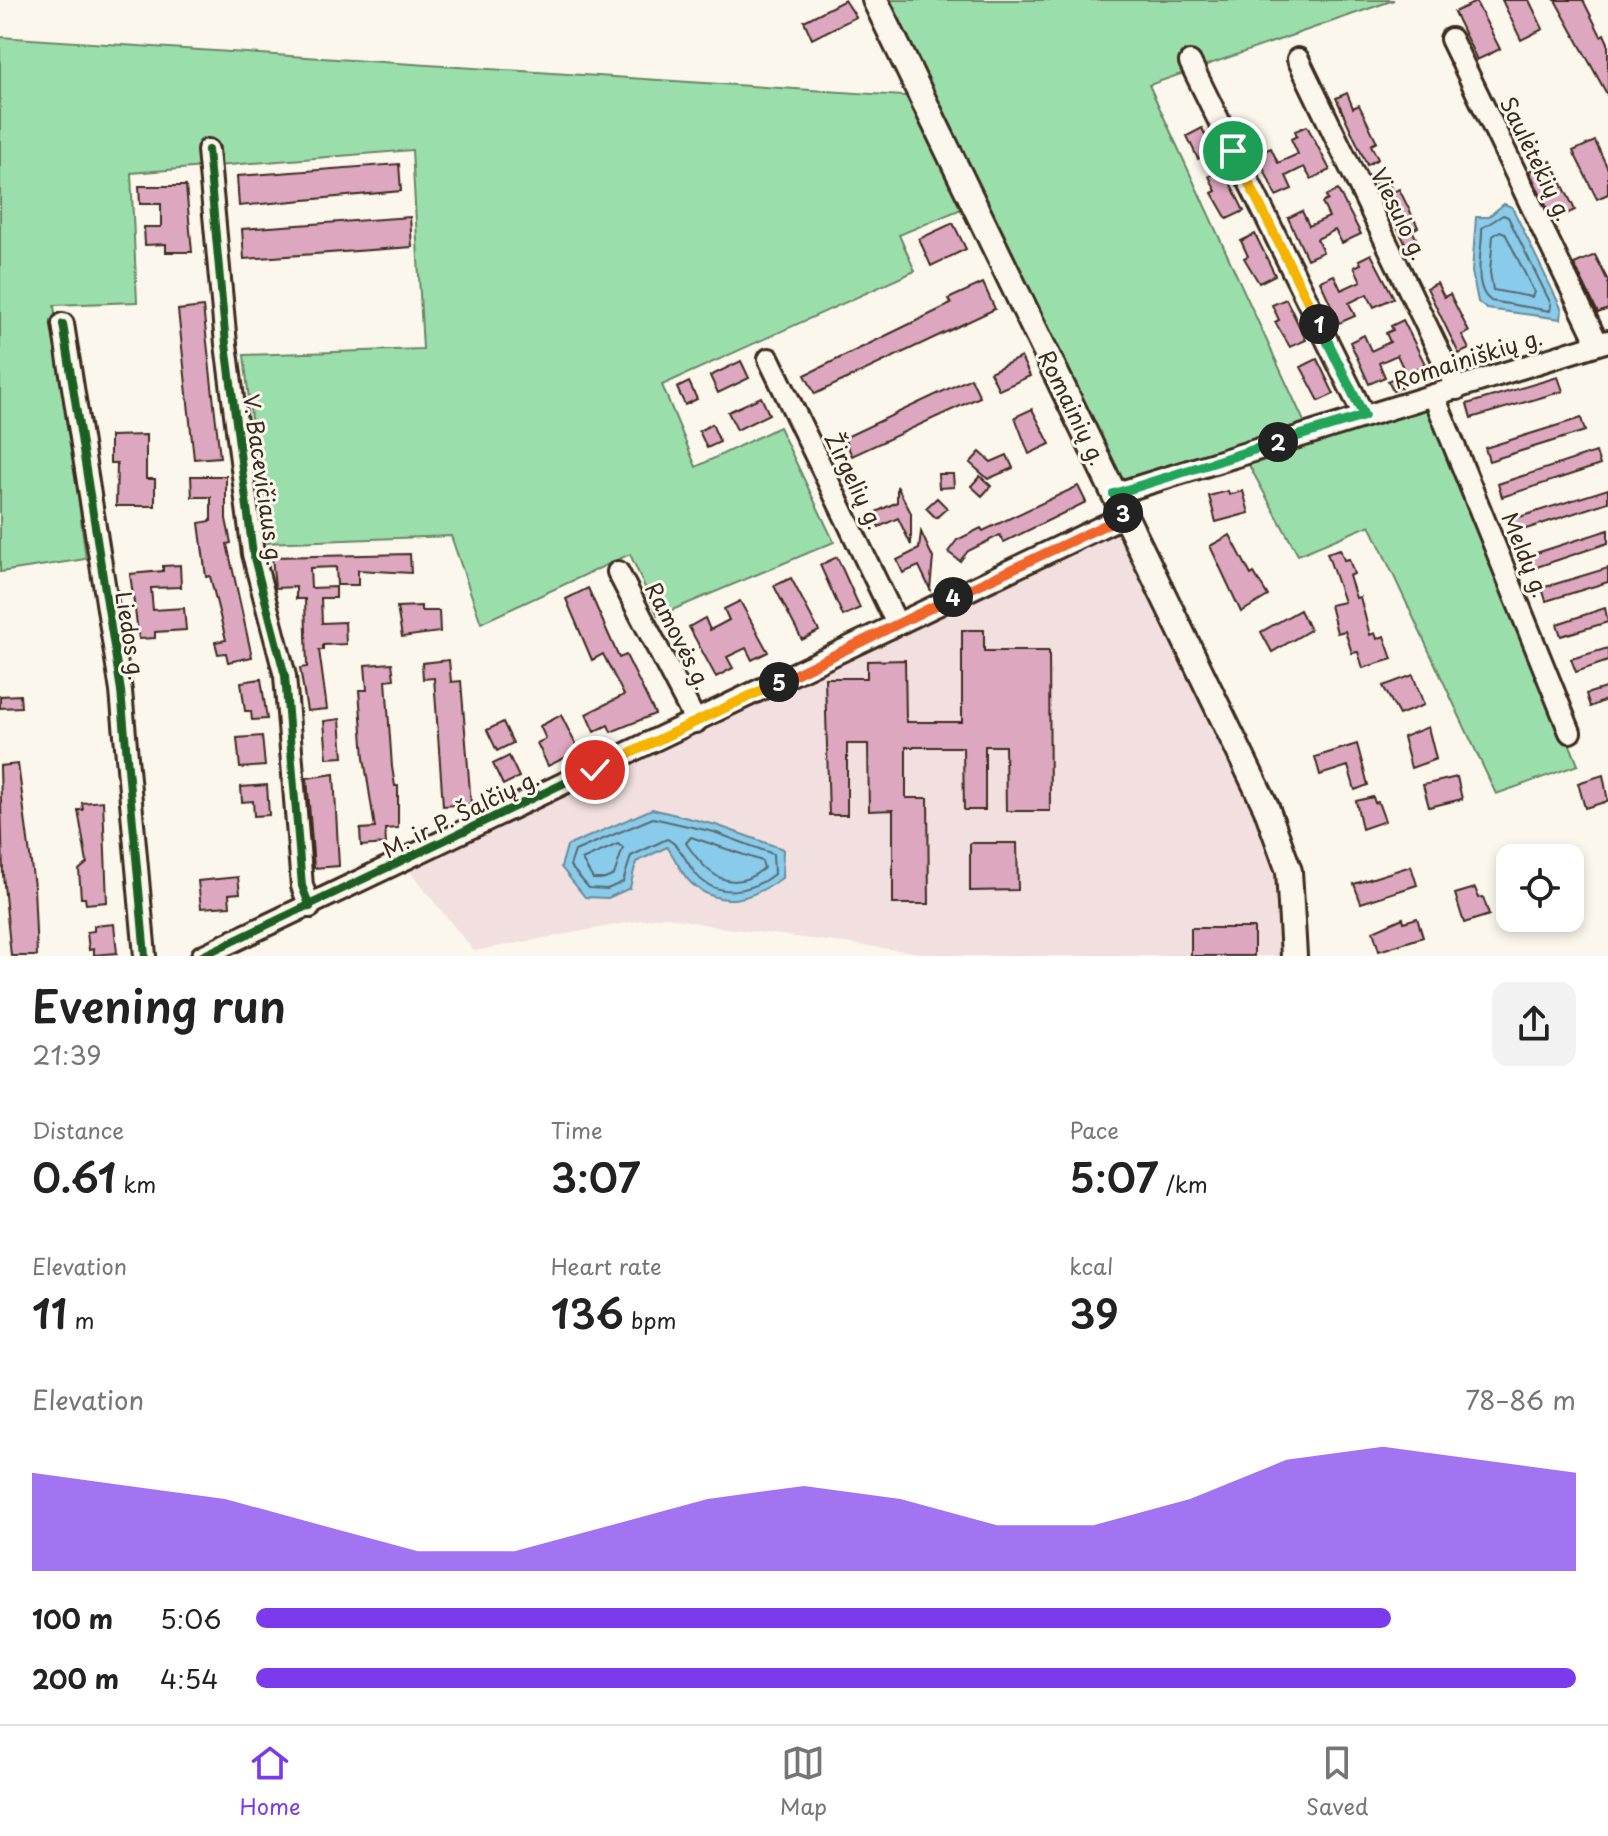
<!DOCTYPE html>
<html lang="en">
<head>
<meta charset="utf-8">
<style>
  :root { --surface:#fff; --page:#f2f2f2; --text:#222; --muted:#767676; --line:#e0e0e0; --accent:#7c3aed }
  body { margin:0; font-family:"Playpen Sans",sans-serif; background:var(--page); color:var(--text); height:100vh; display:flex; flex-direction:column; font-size:30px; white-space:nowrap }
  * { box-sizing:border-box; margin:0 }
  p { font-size:26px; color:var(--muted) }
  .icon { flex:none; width:44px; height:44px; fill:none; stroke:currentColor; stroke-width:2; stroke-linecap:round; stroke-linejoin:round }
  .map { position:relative; height:956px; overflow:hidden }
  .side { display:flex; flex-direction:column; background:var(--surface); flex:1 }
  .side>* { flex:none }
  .controls { position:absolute; left:1496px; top:844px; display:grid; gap:16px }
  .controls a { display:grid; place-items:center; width:88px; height:88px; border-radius:16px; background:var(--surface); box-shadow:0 4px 12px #0003; font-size:40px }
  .pin { position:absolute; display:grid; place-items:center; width:68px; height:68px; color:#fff; margin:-34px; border:4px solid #fff; border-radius:50%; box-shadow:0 2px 8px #0007 }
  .km { position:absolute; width:40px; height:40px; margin:-20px; border-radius:50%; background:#222; color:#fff; font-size:22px; line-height:40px; text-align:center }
  .round { display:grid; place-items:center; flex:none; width:84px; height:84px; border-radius:16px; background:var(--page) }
  .head { display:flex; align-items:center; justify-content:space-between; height:136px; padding:0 32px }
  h1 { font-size:44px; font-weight:600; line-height:60px }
  .metrics { display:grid; grid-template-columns:repeat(3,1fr); gap:12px; height:136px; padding:8px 32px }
  .metrics div { display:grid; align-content:center }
  .metrics b { font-size:40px; font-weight:600 }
  .metrics small { font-size:22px; font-weight:400 }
  .metrics p { font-size:22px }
  .chart { height:224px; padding:16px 32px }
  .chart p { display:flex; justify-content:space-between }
  .chart svg { width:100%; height:144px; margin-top:8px; fill:var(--accent); opacity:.7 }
  ul { padding:0 32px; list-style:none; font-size:26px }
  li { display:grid; grid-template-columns:128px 96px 1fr; align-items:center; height:60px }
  li i { height:20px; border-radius:10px; background:var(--accent) }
  .tab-bar { display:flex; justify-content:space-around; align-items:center; height:112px; border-top:2px solid var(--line); background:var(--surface); font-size:22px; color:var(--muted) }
  .tab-bar a { display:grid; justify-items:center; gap:4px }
  .tab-bar .on { color:var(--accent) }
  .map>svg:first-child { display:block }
</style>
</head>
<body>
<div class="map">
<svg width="1608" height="956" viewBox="0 0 1608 956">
  <rect width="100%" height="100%" fill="#fbf7ec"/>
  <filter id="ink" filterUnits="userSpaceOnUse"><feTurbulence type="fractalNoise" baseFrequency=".0125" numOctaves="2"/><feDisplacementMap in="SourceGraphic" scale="16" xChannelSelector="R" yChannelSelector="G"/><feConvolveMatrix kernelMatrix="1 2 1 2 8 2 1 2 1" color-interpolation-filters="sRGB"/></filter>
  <g filter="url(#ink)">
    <path fill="#f2dfdf" d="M1122,524l153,321 11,111h-341l-228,-29 -53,-11 -190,35 -68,-84z"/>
    <path fill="#9adfab" stroke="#6a8464" stroke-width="2" d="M873,0h521l-245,85 164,356 122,-33 143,357 -82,29 -126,-269 -72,30 -60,-110 -135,42 -142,-278 -62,26 16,36 -253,114 34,82 83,-40 55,115 -176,74 -28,-62 -149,69 -30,-87 -186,7 -21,-188 179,-6 -11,-199 -281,23 6,129 -83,3 32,254 -86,13v-535l918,60z"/>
    <path fill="#89cbea" stroke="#6a8b98" stroke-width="2" d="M1504,204l8,3 50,103 -1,9 -74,-10 -9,-7 -6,-30 4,-55h12z
      M652,809l64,16 67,24 -1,29c-29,20 -59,33 -91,5 -10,-9 -16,-26 -24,-36l-31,15 -6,26 -22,10 -23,-1 -24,-30 6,-21z"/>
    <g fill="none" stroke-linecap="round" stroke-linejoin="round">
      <path stroke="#5a6a70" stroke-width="2" d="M1503,215l5,2 43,87 -1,7 -59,-10c-20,-14 -8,-52 -9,-73z
        M1500,231l5,2 29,59 -2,5 -39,-7 -3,-18 3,-36z
        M653,818l61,14 59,22 1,20c-22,18 -58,26 -79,-1 -9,-11 -15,-28 -28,-34l-36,17 -8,26 -16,7 -18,-1 -19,-22 5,-15z
        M691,837l71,24 2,7c-34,29 -58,5 -78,-25z
        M618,844l5,4 -9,27 -9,4h-12l-11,-19z"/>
    </g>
    <path fill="#dda7c0" stroke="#3b2a1e" stroke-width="2" d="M845,0l11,17 -44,22 -8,-18z
      M1502,0h27l14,29 -22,11z
      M1555,0h28l18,36 3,-2 4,9v53z
      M1476,2l24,47 -23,11 -23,-48z
      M1347,93l6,15 6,-3 18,37 -6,3 7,14 -11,6 -31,-67z
      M1307,126l23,44 -19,9 -7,-12 -18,9 6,13 -16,7 -19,-42 14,-6 7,15 20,-9 -7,-15 6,-3 -2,-5z
      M1202,128l11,23 -15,8 -11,-23z
      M1595,141l13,28v25l-11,5 -24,-48z
      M1551,161l24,49 -22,10 -24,-49z
      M399,164l2,27 -162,15 -2,-30z
      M1224,170l20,41 -17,8 -15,-26 4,-2 -7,-15z
      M1386,178l7,14 6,-3 19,38 -6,3 7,14 -11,5 -33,-66z
      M139,186h47l6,66h-26v-8l-21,1 -1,-18h17v-23h-21z
      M1338,190l23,44 -19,9 -7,-13 -18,9 6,13 -16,7 -19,-41 14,-7 7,15 20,-9 -7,-14 6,-3 -2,-4z
      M410,217l2,30 -168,12 -2,-30z
      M953,223l13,26 -35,17 -12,-27z
      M1255,234l20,41 -16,8 -15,-25 4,-2 -7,-15z
      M1371,254l23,44 -20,9 -7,-13 -18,9 6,13 -16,7 -19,-42 14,-6 7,15 20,-9 -7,-14 7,-3 -2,-4z
      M1595,255l13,26v28l-10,4 -24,-49z
      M983,283l12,26 -180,85 -10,-19 146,-71 -3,-5z
      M1437,283l7,14 6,-3 19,38 -7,3 7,14 -10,5 -32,-66z
      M1286,299l20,41 -16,7 -15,-25 4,-2 -7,-15z
      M203,307l17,150 -26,2 -16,-149z
      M1403,320l22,44 -19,10 -9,-19 -18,8 6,14 -16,7 -19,-42 14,-7 7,16 19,-9 -4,-9 7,-3 -2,-4z
      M1021,357l9,19 -31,14 -9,-18z
      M1317,359l17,35 -15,7 -18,-34z
      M741,361l8,17 -31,15 -8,-17z
      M1397,376l5,11 -9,4 -5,-10z
      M1558,377l5,14 -92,27 -4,-14z
      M971,378l9,19 -128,59 -8,-18z
      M689,382l8,17 -12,6 -8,-17z
      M761,397l8,17 -32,16 -9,-18z
      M1032,409l18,35 -21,10 -14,-37z
      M1581,418l4,13 -96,30 -4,-13z
      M712,424l8,18 -13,6 -8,-17z
      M146,435v44h9v27h-39l1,-43h-7v-27z
      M980,452l11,10 16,-7 6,13 -25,11 -18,-16z
      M1596,452l4,13 -98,32 -4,-13z
      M938,474h15l1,13 -15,1z
      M191,476h35v43l5,24 -4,1 25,113 -24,5 -2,-9 -8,1 -3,-12 11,-2 -16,-64 -4,1 -7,-54 12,-2v-24h-19z
      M980,476l11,10 -9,10 -11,-10z
      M897,486l14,27v32l-13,-27 -19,9 -7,-13 25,-12z
      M1078,486l8,16 -82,40 -4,-7 -32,16 -8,10 -12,-9 9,-12 24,-12 2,3z
      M1608,489v13l-91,30 -4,-13z
      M1228,491l1,4 14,-4 6,22 -33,9 -7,-26z
      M937,498l10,10 -11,10 -10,-10z
      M1608,530v13l-74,25 -4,-13z
      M921,532l12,26 -3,31 -11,-23 -16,7 -6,-13 22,-11z
      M1230,535l21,40 3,-2 14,23 -27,16 -31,-66z
      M1340,549l4,11 5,-1 5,15 -5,2 7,22 4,-1 10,38 5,-2 2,6 7,-3 8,23 -29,9 -5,-16 -6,1 -7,-22 -8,2 -7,-28 14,-3 -17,-49z
      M410,554l1,19 -53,-3v15h-21l-1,-18 -26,1 1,20 25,-1v11h-15l1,25 23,-1 1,22 -23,1v5h-4l8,59 -20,2 -7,-43 7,-1 -2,-68h-9v-12l-21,1 -3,-31z
      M837,557l23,51 -17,8 -23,-51z
      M180,565l1,22 -30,1 2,22 31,-2 2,22 -31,2v6l-16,1 -9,-65 33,-3v-5z
      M1608,568v14l-62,19 -4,-13z
      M791,578l28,53 -17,9 -28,-54z
      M588,588l31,70 7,-3 29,59 -44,18 -3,-7 -14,7 -8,-18 38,-19 -21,-41 -11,6 -26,-61z
      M740,601l28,51 -16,8 -6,-12 -19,9 6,11 -17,9 -27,-50 16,-9 5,12 19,-10 -5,-11z
      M421,606v5h18l1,21 -38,5 -5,-30z
      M1605,608l3,14 -47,14 -4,-12z
      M1300,610l10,20 -38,22 -11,-20z
      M962,630h22v21h65l1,160h-44l-1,-65h-20v64h-21l-1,-63h-57v51h22l1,106h-36v-94l-24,1 -1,-67h-21v71h-18l-4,-137h42v-17l38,-1 1,62h56z
      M1608,648v13l-32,11 -5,-13z
      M449,660l2,22 10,-1 10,123 -28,2 -9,-128 -11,1 -1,-16z
      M392,663l2,16 -8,1 6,87 3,19h3v42l-13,1 1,15 -25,2 -1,-17 15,-1 -11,-70 -5,-68h8l-2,-25z
      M1413,675l11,30 -25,10 -16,-29z
      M261,679l6,40 -15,1 -1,-9h-6l-4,-29z
      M1608,687v12l-18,8 -4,-13z
      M20,695l1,12 -21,1v-12z
      M561,715l18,36 -31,15 -11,-23 9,-4 -6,-13z
      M340,719l3,38 -16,1 -3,-37z
      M503,722l10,21 -16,8 -10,-21z
      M1428,727l8,32 -25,9 -8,-31z
      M262,736l3,30 -25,2 -3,-30z
      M1357,744l11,41 -13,5 -7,-24 -28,9 -5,-18z
      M509,756l10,21 -16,8 -10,-21z
      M18,764l16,122 3,70h-26l-8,-81 -3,-109z
      M334,774l5,92 -25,2 -7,-90z
      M1603,775l5,26 -23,7 -7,-25z
      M1457,777l5,22 -33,8 -6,-22z
      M267,785l2,30 -15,1 -1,-15 -11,1 -1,-15z
      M1373,797l2,6 3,-1 7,19 -23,8 -6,-28z
      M103,801l4,101 -21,2 -1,-6h-4l-2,-28 8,-7 -9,-53h5l-1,-7z
      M970,843h47l1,47 -48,1z
      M1411,866l6,19 -56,18 -7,-19z
      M238,877l2,16 -11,1 1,12 -29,2 -3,-27z
      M1475,888l4,10 4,-1 6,18 -25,8 -9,-29z
      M1403,918l1,4 13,-4 6,19 -44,14 -6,-20z
      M114,924l3,29 -23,2v-6l-5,1 -2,-18 7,-1v-5z
      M1191,928h63v28h-63z"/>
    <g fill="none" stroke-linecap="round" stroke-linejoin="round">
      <g stroke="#3b2a1e" stroke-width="26">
        <path id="minor" d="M1451,39l147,305
          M1298,59l159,330
          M1190,62l174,354
          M208,150l18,194 27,210 32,122 17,210 8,21
          M63,324l58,367 24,265
          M769,359l128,265
          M1434,396l136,336
          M1114,494l494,-153
          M618,572l78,150
          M202,956l922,-440"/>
      </g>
      <g stroke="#3b2a1e" stroke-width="30">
        <path id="major" d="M875,0l391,807 23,64 5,85"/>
      </g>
      <use href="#minor" stroke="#fbf7ec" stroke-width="20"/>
      <use href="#major" stroke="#fbf7ec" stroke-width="24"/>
      <g stroke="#fbf7ec" stroke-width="13">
        <path id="cycleway" d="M208,150l18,194 27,210 32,122 17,210 8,21
          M63,324l58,367 24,265
          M202,956l922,-440"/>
      </g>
      <use href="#cycleway" stroke="#1b5e20" stroke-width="8"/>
    </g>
  </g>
  <g fill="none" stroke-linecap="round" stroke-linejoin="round" filter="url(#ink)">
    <g stroke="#fff" stroke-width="16">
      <path id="split-1" d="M1233,151l86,173"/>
    </g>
    <g stroke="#fff" stroke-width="16">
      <path id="split-2" d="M1278,442l86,-26 -45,-92"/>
    </g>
    <g stroke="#fff" stroke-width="16">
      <path id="split-3" d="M1123,513l-9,-19 164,-52"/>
    </g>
    <g stroke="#fff" stroke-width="16">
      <path id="split-4" d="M953,597l171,-81 -1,-3"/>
    </g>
    <g stroke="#fff" stroke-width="16">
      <path id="split-5" d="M779,682l174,-85"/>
    </g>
    <g stroke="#fff" stroke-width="16">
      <path id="split-6" d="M595,770l184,-88"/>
    </g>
    <use href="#split-1" stroke="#f5b400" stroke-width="10"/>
    <use href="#split-2" stroke="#22a559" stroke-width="10"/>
    <use href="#split-3" stroke="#22a559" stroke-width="10"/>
    <use href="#split-4" stroke="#f0652b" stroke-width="10"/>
    <use href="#split-5" stroke="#f0652b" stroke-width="10"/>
    <use href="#split-6" stroke="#f5b400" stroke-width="10"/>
  </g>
  <g text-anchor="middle" stroke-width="6" stroke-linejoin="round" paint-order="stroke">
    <g font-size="22" fill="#3b2a1e" stroke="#fbf7ec">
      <text transform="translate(1536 159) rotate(64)" y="8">Saulėtekių g.</text>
      <text transform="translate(1399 214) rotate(64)" y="8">Viesulo g.</text>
      <text transform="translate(1468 359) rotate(-17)" y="8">Romainiškių g.</text>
      <text transform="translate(1072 408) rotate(64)" y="8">Romainių g.</text>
      <text transform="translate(263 480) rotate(82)" y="8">V. Bacevičiaus g.</text>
      <text transform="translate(854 481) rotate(64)" y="8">Žirgelių g.</text>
      <text transform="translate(1525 555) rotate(68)" y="8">Meldų g.</text>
      <text transform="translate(130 636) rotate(81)" y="8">Liedos g.</text>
      <text transform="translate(678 636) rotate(63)" y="8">Ramovės g.</text>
      <text transform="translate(461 814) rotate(-26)" y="8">M. ir P. Šalčių g.</text>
    </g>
  </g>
</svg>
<div class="controls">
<a><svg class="icon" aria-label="locate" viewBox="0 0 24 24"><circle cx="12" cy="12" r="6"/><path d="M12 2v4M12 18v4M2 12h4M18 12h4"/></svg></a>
</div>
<div class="pin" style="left:1233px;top:151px;background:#1e9e55"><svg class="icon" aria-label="arrive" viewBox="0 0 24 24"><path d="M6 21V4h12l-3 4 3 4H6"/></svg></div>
<div class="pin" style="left:595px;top:770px;background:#d93025"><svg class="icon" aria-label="check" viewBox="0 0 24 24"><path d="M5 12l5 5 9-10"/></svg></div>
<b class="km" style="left:1319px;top:324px">1</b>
<b class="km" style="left:1278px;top:442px">2</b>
<b class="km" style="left:1123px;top:513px">3</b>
<b class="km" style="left:953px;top:597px">4</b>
<b class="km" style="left:779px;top:682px">5</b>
</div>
<section class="side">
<div class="head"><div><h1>Evening run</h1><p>21:39</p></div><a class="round"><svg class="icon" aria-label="share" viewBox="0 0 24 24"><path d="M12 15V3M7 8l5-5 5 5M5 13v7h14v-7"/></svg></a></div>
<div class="metrics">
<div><p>Distance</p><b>0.61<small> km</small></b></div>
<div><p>Time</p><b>3:07</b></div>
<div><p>Pace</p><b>5:07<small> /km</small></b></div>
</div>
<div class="metrics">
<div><p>Elevation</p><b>11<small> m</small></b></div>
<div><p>Heart rate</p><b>136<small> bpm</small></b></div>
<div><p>kcal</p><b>39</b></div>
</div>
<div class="chart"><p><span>Elevation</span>78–86 m</p>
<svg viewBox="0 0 160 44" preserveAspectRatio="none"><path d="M0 44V14L10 18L20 22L30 30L40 38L50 38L60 30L70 22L80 18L90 22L100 30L110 30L120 22L130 10L140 6L150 10L160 14V44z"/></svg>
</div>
<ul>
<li><b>100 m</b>5:06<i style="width:86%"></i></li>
<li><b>200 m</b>4:54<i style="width:100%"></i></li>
</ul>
</section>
<nav class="tab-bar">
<a class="on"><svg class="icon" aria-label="home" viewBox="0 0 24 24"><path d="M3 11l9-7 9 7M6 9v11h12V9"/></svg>Home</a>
<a><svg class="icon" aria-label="map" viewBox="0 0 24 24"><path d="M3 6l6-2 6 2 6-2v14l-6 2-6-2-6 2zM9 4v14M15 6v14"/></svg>Map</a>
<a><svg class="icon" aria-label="saved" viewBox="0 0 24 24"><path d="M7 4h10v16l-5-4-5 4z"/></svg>Saved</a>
</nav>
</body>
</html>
